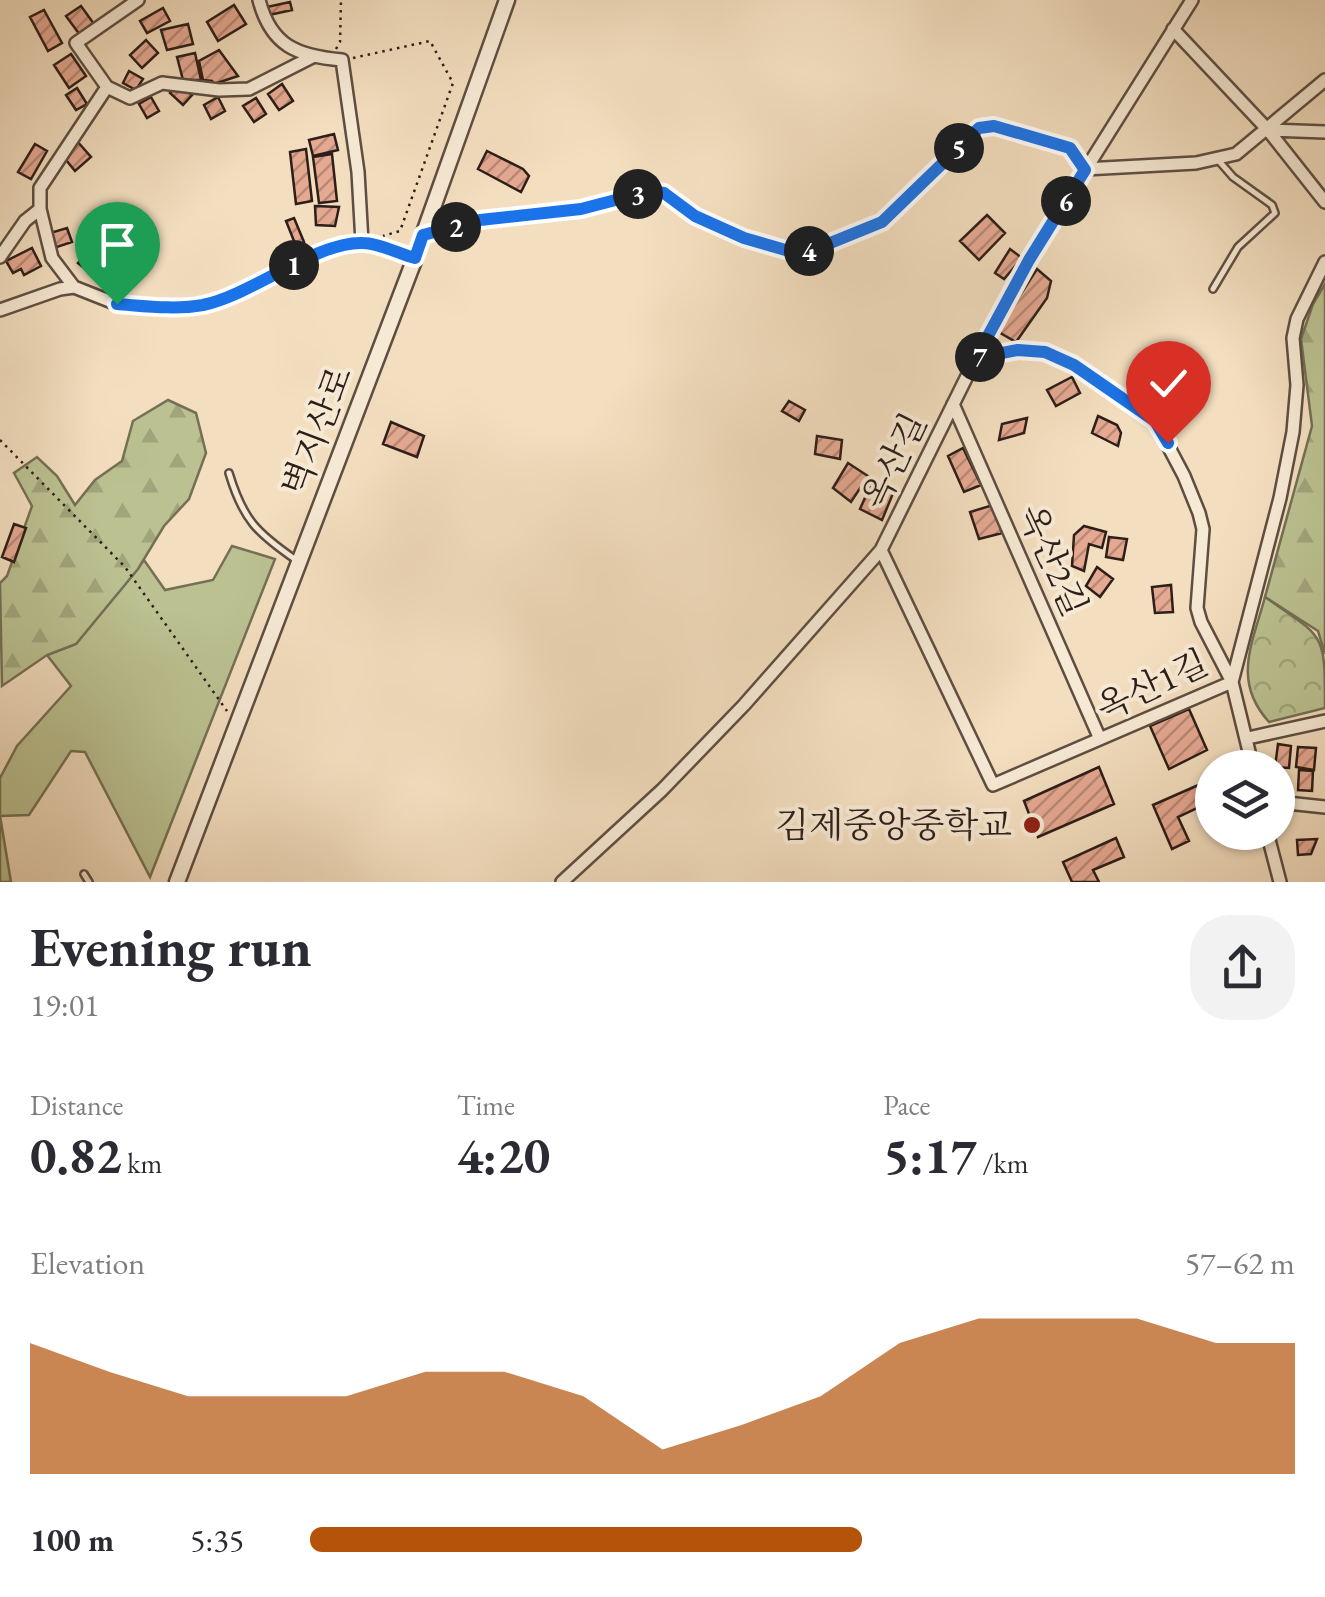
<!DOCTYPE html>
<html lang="en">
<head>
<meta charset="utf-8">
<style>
  :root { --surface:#fff; --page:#f2f2f3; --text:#2b2b33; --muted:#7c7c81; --accent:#b45309 }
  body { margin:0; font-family:"EB Garamond","Noto Serif KR",serif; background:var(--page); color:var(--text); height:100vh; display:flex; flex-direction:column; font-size:38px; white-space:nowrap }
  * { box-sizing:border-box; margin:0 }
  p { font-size:32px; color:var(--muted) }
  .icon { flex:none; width:55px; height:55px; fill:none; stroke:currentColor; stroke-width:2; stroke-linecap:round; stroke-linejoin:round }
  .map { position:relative; height:882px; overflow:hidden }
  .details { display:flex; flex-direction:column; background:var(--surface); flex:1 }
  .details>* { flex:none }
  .controls { position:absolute; left:1195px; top:750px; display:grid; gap:20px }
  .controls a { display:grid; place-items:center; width:100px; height:100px; border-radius:50%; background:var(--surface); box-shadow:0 2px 8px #0004; font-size:50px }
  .pin { position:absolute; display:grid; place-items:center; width:85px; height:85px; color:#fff; margin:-102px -42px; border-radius:50% 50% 50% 0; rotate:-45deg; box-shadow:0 0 10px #0007 }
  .pin .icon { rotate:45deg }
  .km { position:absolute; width:50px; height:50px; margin:-25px; border-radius:50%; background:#222; color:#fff; font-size:28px; line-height:50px; text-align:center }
  .round { display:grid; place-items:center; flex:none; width:105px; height:105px; border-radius:40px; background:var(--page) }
  .headline { display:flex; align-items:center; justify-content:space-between; height:170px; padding:0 30px }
  h1 { font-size:55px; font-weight:700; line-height:75px }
  .figures { display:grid; grid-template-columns:repeat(3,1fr); gap:15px; height:170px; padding:10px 30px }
  .figures div { display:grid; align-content:center }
  .figures b { font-size:50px; font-weight:700 }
  .figures small { font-size:28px; font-weight:400 }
  .figures p { font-size:28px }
  .chart { height:280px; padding:20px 30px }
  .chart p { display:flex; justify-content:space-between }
  .chart svg { width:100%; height:180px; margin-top:10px; fill:var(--accent); opacity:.7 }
  ul { padding:0 30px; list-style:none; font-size:32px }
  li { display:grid; grid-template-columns:160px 120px 1fr; align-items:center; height:75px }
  li i { height:25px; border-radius:12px; background:var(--accent) }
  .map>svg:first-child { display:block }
</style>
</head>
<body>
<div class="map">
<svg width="1325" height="882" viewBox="0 0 1325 882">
  <defs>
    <pattern id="forest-firs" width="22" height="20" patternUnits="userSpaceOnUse" patternTransform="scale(2.5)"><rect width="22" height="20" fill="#bbc191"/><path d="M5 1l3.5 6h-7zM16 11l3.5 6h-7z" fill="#a1a57c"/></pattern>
    <pattern id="park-crowns" width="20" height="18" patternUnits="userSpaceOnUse" patternTransform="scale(2.5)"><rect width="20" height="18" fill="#bbc191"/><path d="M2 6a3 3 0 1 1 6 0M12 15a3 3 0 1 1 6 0" fill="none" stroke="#a1a57c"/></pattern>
    <pattern id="building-hatch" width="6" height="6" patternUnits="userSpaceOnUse" patternTransform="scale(2.5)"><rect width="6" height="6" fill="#e5a992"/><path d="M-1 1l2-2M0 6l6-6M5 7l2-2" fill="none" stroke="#ba8976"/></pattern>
  </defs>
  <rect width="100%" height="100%" fill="#f3debf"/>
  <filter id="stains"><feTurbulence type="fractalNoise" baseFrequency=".002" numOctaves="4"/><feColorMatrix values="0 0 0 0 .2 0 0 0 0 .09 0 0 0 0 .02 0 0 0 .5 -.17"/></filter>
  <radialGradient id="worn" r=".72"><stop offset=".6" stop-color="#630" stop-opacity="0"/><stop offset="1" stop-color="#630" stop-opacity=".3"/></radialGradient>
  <path fill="#bbc191" stroke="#747055" stroke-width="2.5" d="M232,546l43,13 -125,318 -65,-125 -14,-1 -42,64 -29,1 11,66h-11v-104l17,-32 54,-60 -24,-31 29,-11 68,-84 21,30 48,-10z"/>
  <path fill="url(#forest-firs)" stroke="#747055" stroke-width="2.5" d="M1325,284v370l-7,-23 -53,-34 47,-171 -11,-87 12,-35z
    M168,400l28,13 10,40 -17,46 -25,27 -26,43 -62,75 -29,11 -45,31 -2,-103 7,-7 25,-70 -18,-33 23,-16 20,19 18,29 20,-25 27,-19 11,-40z"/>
  <path fill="url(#park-crowns)" stroke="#747055" stroke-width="2.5" d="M1265,597c60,42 60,34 60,111l-56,14c-37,-41 -17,-77 -4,-125z"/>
  <path fill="url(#building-hatch)" stroke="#2d1e19" stroke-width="2.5" d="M290,2l2,8 -23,5 -2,-8z
    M234,5l12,19 -28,17 -11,-19z
    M81,6l13,18 -14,11 -14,-19z
    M163,8l7,13 -23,12 -7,-12z
    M44,10l18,33 -14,8 -18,-34z
    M188,24l5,20 -26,6 -6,-20z
    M146,40l12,13 -16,15 -12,-13z
    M219,50l19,26 -24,8 -2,-3 -9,-1 -4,-19z
    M195,53l6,27h-18l-6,-23z
    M71,54l15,22 -17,12 -15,-23z
    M129,71l14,8 -7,11 -13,-7z
    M179,83l13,12 -9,10 -13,-12z
    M282,84l11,17 -14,9 -11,-16z
    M77,88l10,16 -11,6 -10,-15z
    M151,97l8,14 -12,7 -8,-14z
    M218,97l7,14 -14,8 -7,-14z
    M256,98l10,16 -12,8 -11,-16z
    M334,134l4,16 -25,6 -4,-16z
    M77,141l14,16 -16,14 -13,-16z
    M35,144l12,7 -16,28 -13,-7z
    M306,149l6,52 -16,3 -6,-52z
    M487,151l36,18 6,7 -8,16 -43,-23z
    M332,154l5,47 -18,2 -6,-46z
    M315,206l24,1 -4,19 -19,-1z
    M987,215l18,18 -26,27 -19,-19z
    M294,218l10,24 -8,4 -10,-25z
    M67,228l5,14 -18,6 -4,-15z
    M32,248l9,18 -17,9 -3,-6 -8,4 -7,-12z
    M1010,249l12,9 -18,21 -9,-6z
    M87,252l22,17 -9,12 -22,-18z
    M1037,269l14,12 -4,17 -31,44 -19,-11z
    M1072,377l8,16 -24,13 -9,-16z
    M789,401l16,9 -6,11 -17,-10z
    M1098,416l19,9 4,8 -3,13 -26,-13z
    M1027,418l-3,15 -25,7 3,-16z
    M391,422l33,14 -7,21 -34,-13z
    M817,436l25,4 -2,19 -25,-5z
    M963,448l18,37 -17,7 -16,-36z
    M848,463l20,13 -17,26 -18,-14z
    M872,482l22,9 -12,29 -22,-11z
    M993,505l9,28 -23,6 -9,-27z
    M14,524l12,4 -12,34 -12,-5z
    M1084,526l22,6 -4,16 -13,-4 -5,27 -12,-5 2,-31z
    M1109,537l18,2 -4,21 -17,-3z
    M1097,567l16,12 -13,18 -14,-11z
    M1171,585l2,27 -18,1 -3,-26z
    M1189,709l18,41 -38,19 -19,-43z
    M1278,744l13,2 -2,22 -14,-1z
    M1298,747l18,1 -2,22 -18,-3z
    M1099,767l15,37 -76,33 -14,-36z
    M1299,770l14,1 -1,20 -14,-1z
    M1212,779v22l-34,16 11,24 -17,8 -19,-44z
    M1116,838l8,19 -31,13 6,12h-27l-9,-20z
    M1317,839l-6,15 -13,1 -1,-15z"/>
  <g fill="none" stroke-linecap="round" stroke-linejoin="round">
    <g stroke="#5e4e42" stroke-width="10">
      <path id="service" d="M1213,289l25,-42 37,-34 -3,-8 -39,-28 -14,-16
        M1158,420l33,-9
        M229,473c14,47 28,60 67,87
        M84,874l5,8"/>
    </g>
    <g stroke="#5e4e42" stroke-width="16">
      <path id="minor" d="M259,0c12,46 38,56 83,60l16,112 4,70
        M1173,29l95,101 57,72
        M107,87l23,11 32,-15 57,7 30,-1 63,-32
        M1268,130l57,2
        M1085,169l111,-6 40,-9 89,-74
        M0,257l25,-36 15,-12
        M74,287l-22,-29 -12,-49v-21l67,-101 -31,-44 62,-43
        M0,310l60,-21 14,-2 43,17 48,3 39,-3 52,-19 62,-32 44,-11 53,16
        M976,358l41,-8 28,2 29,13 81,56 29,55 15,37 4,16 -6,79 4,14 31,60 21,86
        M953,404l147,335
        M881,550l112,235 239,-103 48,-184 13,-66 4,-47 -4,-47 4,-19 28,-57
        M1248,738l77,-17
        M1278,802l47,5
        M1267,832l13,50
        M562,882l100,-92 82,-85 137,-155 95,-192 53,-98 163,-260"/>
    </g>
    <g stroke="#5e4e42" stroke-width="19">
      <path id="tertiary" d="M177,882l238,-624 92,-258"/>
    </g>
    <path stroke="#2d1e19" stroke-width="2.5" stroke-dasharray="2.5 5" stroke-linecap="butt" d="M336,49l4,-7 1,-42
      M353,58l77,-17 23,42 -53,148 -17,5
      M439,231l41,-11 101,-11 68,-18 14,2 32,23 49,22 45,13h19l74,-29 97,-94 15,-2 75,23 10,12
      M0,440l125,127 102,144"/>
    <use href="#service" stroke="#f7ead5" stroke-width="5"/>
    <use href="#minor" stroke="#f7ead5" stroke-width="11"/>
    <use href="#tertiary" stroke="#f7ead5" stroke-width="14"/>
  </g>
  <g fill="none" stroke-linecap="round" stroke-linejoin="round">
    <g stroke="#fff" stroke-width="20">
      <path id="route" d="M117,304c28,2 58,6 86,1 49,-10 114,-64 160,-62 16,0 36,11 52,15l8,-23 57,-15 101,-11 69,-18 14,2 31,23 49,22 45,13 19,1 74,-30 97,-94 15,-2 76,22 15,22 -56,90 -53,98 42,-8 27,2 29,13 81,56 13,22"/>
    </g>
    <use href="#route" stroke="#1a73e8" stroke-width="12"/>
  </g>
  <circle fill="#8f2418" stroke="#f7ead5" stroke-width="4" cx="1032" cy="825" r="10"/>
  <g text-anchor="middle" stroke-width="8" stroke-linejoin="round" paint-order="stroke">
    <g font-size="35" fill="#2d1e19" stroke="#f7ead5">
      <text transform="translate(317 431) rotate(-69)" y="12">벽지산로</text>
      <text transform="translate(894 461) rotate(-64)" y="12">옥산길</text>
      <text transform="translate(1053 560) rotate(66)" y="12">옥산2길</text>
      <text transform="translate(1152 685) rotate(-25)" y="12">옥산1길</text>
    </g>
    <g font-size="35" fill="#2d1e19" stroke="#f7ead5" text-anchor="end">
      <text x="1012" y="837">김제중앙중학교</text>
    </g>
  </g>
  <rect width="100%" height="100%" filter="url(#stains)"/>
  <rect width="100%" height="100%" fill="url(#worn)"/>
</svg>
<div class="controls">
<a><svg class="icon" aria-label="layers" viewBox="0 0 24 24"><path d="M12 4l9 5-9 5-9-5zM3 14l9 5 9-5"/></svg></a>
</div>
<div class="pin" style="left:117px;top:304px;background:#1e9e55"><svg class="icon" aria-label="arrive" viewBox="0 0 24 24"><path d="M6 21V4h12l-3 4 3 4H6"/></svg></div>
<div class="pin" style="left:1168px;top:443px;background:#d93025"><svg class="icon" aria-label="check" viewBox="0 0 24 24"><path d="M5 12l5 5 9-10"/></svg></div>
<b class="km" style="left:294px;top:265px">1</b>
<b class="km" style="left:456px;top:227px">2</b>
<b class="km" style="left:638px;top:194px">3</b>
<b class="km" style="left:809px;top:251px">4</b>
<b class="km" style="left:959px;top:148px">5</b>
<b class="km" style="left:1066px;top:201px">6</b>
<b class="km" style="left:980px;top:357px">7</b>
</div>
<section class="details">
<div class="headline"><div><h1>Evening run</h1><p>19:01</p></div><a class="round"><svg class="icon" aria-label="share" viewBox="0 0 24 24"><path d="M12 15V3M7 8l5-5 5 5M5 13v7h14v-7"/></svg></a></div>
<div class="figures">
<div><p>Distance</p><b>0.82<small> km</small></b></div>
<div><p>Time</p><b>4:20</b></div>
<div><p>Pace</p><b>5:17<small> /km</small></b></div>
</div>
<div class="chart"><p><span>Elevation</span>57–62 m</p>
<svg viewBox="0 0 160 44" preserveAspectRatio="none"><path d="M0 44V12L10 19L20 25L30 25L40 25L50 19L60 19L70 25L80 38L90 32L100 25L110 12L120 6L130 6L140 6L150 12L160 12V44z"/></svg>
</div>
<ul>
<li><b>100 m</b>5:35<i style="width:56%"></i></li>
</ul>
</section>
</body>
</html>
